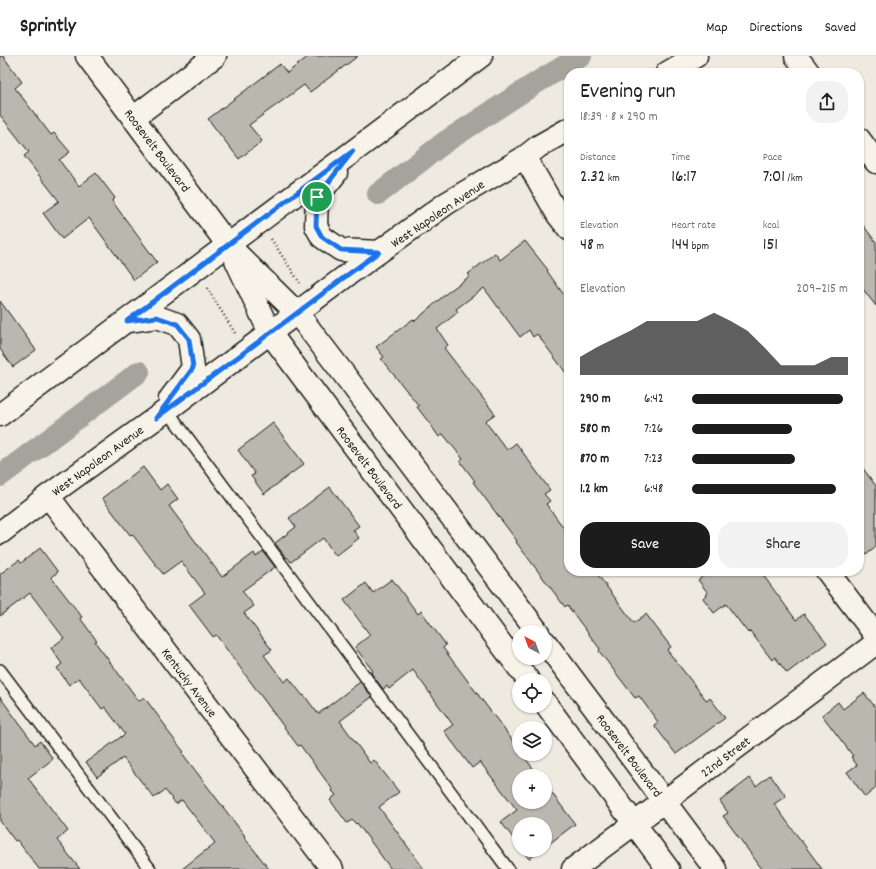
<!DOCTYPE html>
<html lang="en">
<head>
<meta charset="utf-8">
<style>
  :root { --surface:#fff; --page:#f2f2f2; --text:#222; --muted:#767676; --line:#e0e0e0; --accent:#1c1c1c }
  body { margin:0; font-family:Dekko,sans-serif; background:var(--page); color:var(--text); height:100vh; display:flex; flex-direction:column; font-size:15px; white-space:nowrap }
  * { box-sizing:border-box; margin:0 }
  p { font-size:13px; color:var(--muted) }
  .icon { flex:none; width:22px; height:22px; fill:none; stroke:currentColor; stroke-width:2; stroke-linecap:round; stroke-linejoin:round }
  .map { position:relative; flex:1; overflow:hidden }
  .sheet { position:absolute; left:564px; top:12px; width:300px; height:508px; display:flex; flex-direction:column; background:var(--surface); border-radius:16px; box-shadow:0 1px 3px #0004 }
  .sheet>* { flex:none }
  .needle { width:26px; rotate:319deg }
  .fabs { position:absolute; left:512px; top:569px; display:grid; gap:8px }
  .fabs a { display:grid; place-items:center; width:40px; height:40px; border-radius:50%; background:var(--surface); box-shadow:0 1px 3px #0004; font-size:20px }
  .pin { position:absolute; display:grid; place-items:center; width:34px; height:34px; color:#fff; margin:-17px; border:2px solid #fff; border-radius:50%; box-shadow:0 1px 4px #0007 }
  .round { display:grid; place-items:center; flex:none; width:42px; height:42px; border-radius:16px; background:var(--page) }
  .summary { display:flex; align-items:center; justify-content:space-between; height:68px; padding:0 16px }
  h1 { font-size:22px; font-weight:600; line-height:30px }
  .stats { display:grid; grid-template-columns:repeat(3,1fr); gap:6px; height:68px; padding:4px 16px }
  .stats div { display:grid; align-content:center }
  .stats b { font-size:17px; font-weight:600 }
  .stats small { font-size:11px; font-weight:400 }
  .stats p { font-size:11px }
  .chart { height:112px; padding:8px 16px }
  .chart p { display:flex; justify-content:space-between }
  .chart svg { width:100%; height:72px; margin-top:4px; fill:var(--accent); opacity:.7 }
  .primary-button { display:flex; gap:8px; margin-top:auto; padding:8px 16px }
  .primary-button a { flex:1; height:46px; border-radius:16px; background:var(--accent); color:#fff; font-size:16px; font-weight:600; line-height:46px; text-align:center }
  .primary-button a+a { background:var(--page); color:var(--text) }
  ul { padding:0 16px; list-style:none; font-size:13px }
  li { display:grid; grid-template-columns:64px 48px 1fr; align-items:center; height:30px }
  li i { height:10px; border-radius:5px; background:var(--accent) }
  header { display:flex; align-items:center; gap:24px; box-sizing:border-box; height:56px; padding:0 20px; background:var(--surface); border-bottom:1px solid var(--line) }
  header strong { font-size:19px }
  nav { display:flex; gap:22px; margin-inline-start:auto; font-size:14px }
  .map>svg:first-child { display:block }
</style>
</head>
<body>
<header>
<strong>Sprintly</strong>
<nav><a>Map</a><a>Directions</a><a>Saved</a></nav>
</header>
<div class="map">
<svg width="876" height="813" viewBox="0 0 876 813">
  <rect width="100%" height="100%" fill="#eeeae0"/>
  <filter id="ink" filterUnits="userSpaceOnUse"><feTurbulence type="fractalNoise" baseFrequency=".025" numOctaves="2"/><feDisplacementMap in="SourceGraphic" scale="8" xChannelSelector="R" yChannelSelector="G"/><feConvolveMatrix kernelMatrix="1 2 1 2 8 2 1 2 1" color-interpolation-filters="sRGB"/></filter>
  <g filter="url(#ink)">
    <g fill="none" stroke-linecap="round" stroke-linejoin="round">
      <path stroke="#a6a39d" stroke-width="22" d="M378,138l67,-52 91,-59 45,-27
        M0,420l139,-104"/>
    </g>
    <path fill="#bab7af" stroke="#1c1c1c" d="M0,0h3l19,26 -7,6 36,47 3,-2 16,19 -11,8 20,26 17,-13 19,25 -3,3 45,61 -23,18 -45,-62 -27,21 -19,-26 16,-12 -35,-45 5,-4 -29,-37z
      M309,0h49l-48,36 -6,-7 -55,40 13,16 -23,18 -31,-40 72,-55 7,9z
      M859,164l17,22v64l-17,-22z
      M525,185l23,29 -1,1 22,31v75l-32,-43 -4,3 -4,-7 -9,7 -36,-49 -28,21 2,3 -21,17 11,16 -4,3 51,66 -10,7 22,29 9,-7 34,47 -6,4 6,7 -4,3 23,31v36h26l39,52 12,-9 25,33 -4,3 40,51 3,-3 15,20 -49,36 -22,-29 4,-3 -19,-26 -4,2 -36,-47 1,-2 -33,-44 -2,2 -49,-65 1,-1 -44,-59 2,-1 -15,-20 3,-2 -20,-25 -4,3 -9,-13 -13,-17 2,-1 -38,-47 3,-2 -8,-10 37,-28 2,2 33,-29 22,-16 -2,-2 27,-21 5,7z
      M0,245l36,49 -23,17 -13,-18z
      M273,367l31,41 -40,30 -13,-18 4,-2 -17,-24z
      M859,407l17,23v61l-10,8 -7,-9z
      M143,411l17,23 7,-6 11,15 -9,7 53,71 32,-24 2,4 7,-6 12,16 -33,24 12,15 -10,7 28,37 -8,5 20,27 5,-4 14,18 1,-1 14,19 42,-32 12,15 -32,24 30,42 4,-3 25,32 -20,15 45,62h-33l-34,-46 -1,1 -4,-4 -5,3 -17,-23 6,-5 -4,-4 1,-1 -33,-45 -2,1 -82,-111 -3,2 -24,-32 16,-12 -24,-32 -18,13 -31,-40 -2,1 -28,-37z
      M330,431l29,39 -6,4 6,8 -23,18 -13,-18 -32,24 -4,-5 -1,1 -11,-15 21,-16 -7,-9z
      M40,492l18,24 -7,5 31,40 -2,1 17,23 -2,1 44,59 5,-4 23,31 -1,1 18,23 -2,1 63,83 -1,1 25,32h-87l33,-26 -33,-43 -6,4 -11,-14 -11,8 -31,-40 -26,19 -11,-15 39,-28 -20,-27 -3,2 -23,-31 -10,7 -12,-17 5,-4 -11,-16 13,-10 -34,-45 -30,23v-42l19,-14 2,3z
      M710,515h50l36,49 8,-6 23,29 -40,30 -12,-16 -3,3 -22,-29 -2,2 -22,-29 -12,9 -11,-15 5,-5 -10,-13z
      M392,523l26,35 3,-3 25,34 -3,3 76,101v5h3l17,22h-20v26h26v-18l30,40 -30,23v-23h-26v22l-18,-24 16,-12 -37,-48 -8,6 -28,-37 9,-6 -40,-55 -24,19 -2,-3 -4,3 -12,-16 2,-2 -18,-24 15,-12 -26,-35 22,-17 7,10z
      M864,637l12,15v80l-11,9 -18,-25 10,-7 -6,-8 2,-1 -31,-41 16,-13 5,7z
      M0,641l35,48 5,-4 13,18 -25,19 40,53 -11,9 23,29h-41l-22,-29 -2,1 -15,-20z
      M770,719l16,21 -12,8 48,65h-60l-39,-53 5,-3 -8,-12 30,-23 6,8z
      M522,794h19l-12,9z"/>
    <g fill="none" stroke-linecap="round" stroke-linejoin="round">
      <g stroke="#1c1c1c" stroke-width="14">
        <path id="lane" d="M167,354l341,459
          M0,614l150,199"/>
      </g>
      <g stroke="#1c1c1c" stroke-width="25">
        <path id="street" d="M796,0l13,17
          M133,62l82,-62
          M859,83l17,23
          M525,101l33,58 11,14
          M48,440l284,373
          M827,515l49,65
          M573,813l120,-89 183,-137"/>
      </g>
      <g stroke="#1c1c1c" stroke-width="25">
        <path id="secondary" d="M87,0l141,189 69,68 49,64 192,255
          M667,17l29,-17
          M336,117l-19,24 -1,29 6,11 19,13 38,2
          M236,204l34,73 258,347
          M128,265l29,-4 20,7 12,15 4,29 -23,31
          M0,359l481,-359
          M0,477l48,-37 119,-86 183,-137 97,-70 78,-46 14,-11 30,-17
          M545,586l170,227
          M545,647l123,166"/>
      </g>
      <path stroke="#1c1c1c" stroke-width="2.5" stroke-dasharray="1 3" stroke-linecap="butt" d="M271,183l29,44
        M207,232l28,45"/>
      <use href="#lane" stroke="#f7f3e8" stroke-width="11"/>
      <use href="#street" stroke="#f7f3e8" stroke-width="22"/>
      <use href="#secondary" stroke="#f7f3e8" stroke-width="22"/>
    </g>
  </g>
  <g fill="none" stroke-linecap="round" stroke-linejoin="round" filter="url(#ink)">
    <g stroke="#fff" stroke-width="8">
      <path id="route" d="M353,95l-36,46 -1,29 6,11 19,13 38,2 -29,21 -53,40 -141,105 37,-50 -4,-29 -12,-15 -20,-7 -30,4 143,-108z"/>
    </g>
    <use href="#route" stroke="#1a73e8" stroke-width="5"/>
  </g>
  <g text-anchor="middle" stroke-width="3" stroke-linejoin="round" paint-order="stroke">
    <g font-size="13" fill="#1c1c1c" stroke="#f7f3e8">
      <text transform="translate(158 94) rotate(53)" y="5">Roosevelt Boulevard</text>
      <text transform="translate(437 157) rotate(-34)" y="5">West Napoleon Avenue</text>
      <text transform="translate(97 404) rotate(-36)" y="5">West Napoleon Avenue</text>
      <text transform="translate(370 411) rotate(53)" y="5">Roosevelt Boulevard</text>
      <text transform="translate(190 626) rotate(53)" y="5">Kentucky Avenue</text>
      <text transform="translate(630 699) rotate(53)" y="5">Roosevelt Boulevard</text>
      <text transform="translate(725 700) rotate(-37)" y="5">22nd Street</text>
    </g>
  </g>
</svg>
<div class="fabs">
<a><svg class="needle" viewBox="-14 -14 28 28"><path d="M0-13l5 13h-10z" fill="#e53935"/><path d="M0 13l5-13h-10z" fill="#767676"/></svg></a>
<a><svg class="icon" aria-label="locate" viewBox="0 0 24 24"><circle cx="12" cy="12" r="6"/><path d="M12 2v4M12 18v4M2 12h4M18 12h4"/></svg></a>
<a><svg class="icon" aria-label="layers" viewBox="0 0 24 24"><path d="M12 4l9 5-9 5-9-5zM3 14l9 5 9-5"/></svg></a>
<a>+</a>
<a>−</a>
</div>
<div class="pin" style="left:317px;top:141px;background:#1e9e55"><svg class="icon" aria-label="arrive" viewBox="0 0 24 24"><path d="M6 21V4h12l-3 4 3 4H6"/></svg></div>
<section class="sheet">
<div class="summary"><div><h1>Evening run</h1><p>18:39 · 8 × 290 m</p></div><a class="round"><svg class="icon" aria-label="share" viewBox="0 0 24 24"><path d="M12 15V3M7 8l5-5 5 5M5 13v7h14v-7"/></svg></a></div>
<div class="stats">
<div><p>Distance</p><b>2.32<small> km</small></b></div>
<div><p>Time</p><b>16:17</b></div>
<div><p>Pace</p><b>7:01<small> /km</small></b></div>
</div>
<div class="stats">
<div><p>Elevation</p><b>48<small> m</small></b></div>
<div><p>Heart rate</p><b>144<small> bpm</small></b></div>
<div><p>kcal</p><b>151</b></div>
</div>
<div class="chart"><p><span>Elevation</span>209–215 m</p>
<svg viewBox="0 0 160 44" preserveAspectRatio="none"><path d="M0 44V33L10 27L20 22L30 17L40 11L50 11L60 11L70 11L80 6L90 11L100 17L110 27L120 38L130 38L140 38L150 33L160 33V44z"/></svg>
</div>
<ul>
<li><b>290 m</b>6:42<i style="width:97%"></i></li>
<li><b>580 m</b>7:26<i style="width:64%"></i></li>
<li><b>870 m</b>7:23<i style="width:66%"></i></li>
<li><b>1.2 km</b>6:48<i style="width:92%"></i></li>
</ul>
<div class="primary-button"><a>Save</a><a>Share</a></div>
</section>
</div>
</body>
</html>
